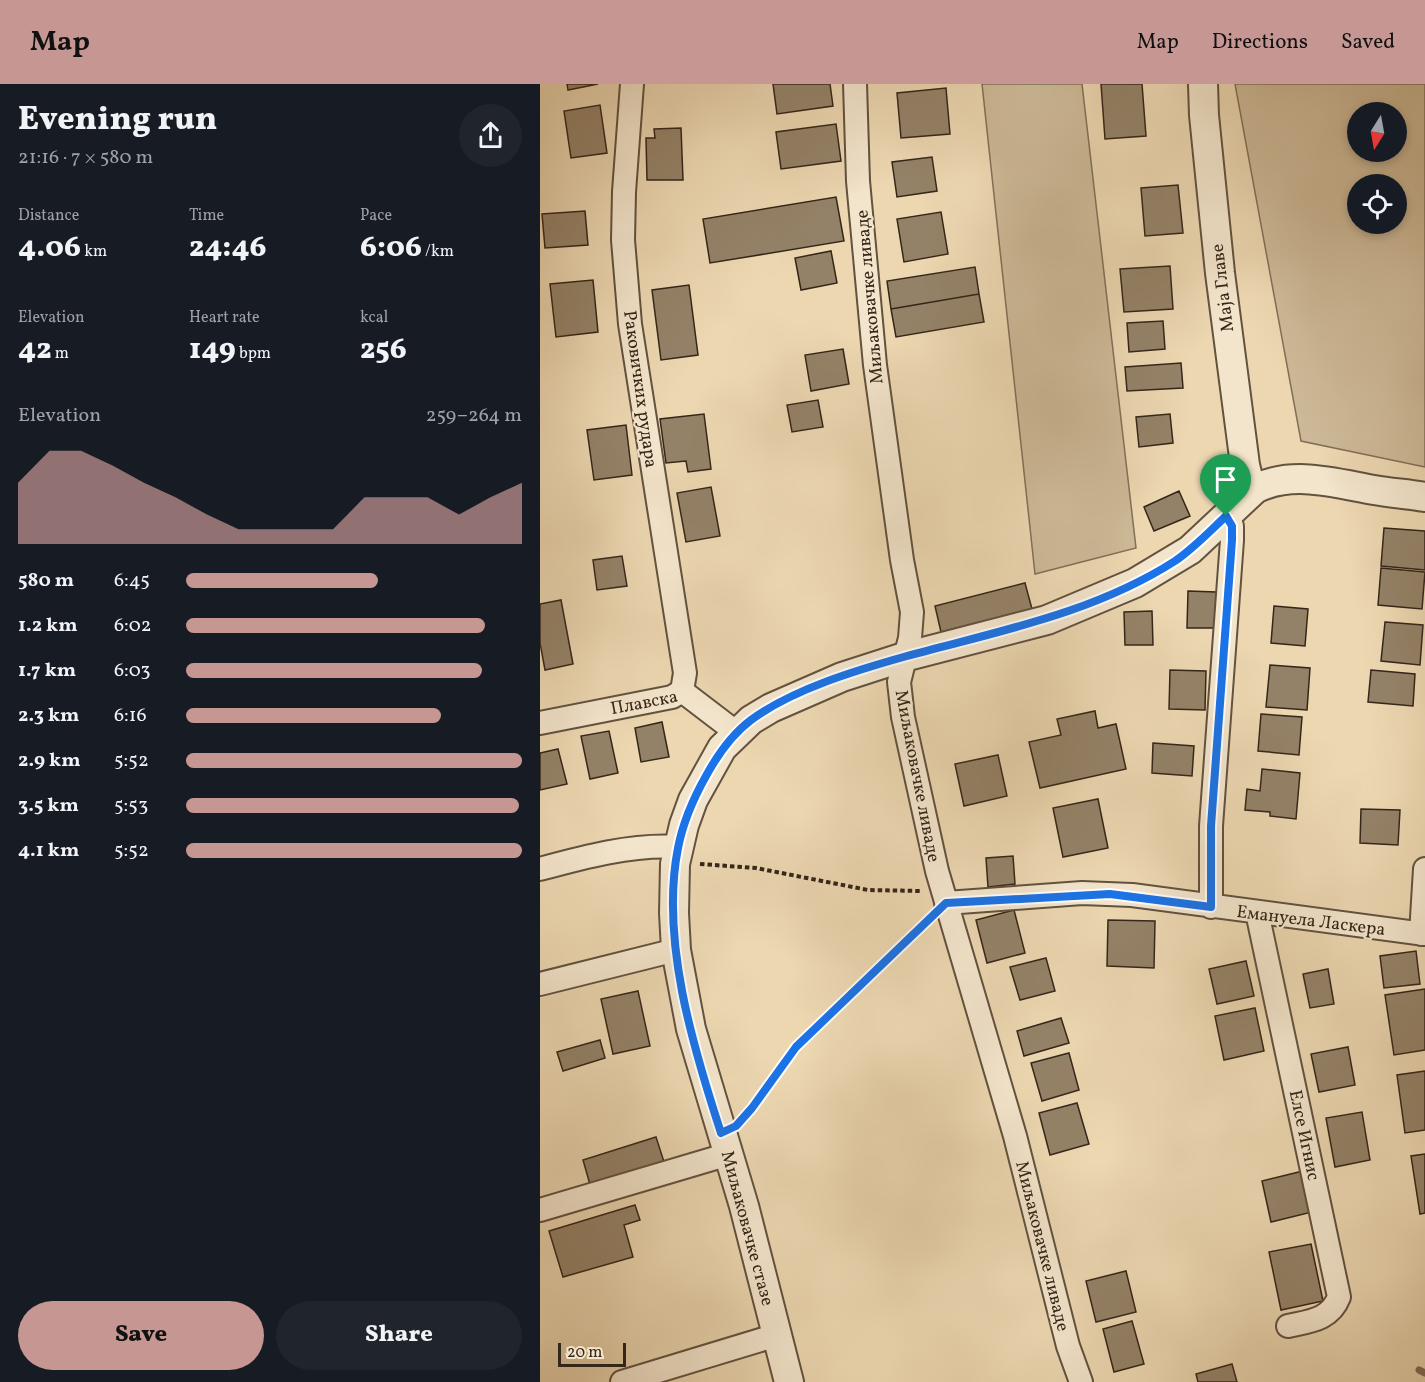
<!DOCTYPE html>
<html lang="en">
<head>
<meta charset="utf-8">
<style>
  :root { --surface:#171b24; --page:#20242c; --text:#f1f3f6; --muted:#9ea1a6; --accent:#c59692 }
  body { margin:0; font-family:Vollkorn,serif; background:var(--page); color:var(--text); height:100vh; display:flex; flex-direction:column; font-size:22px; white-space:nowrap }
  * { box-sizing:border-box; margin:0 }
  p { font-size:20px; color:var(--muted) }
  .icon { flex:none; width:33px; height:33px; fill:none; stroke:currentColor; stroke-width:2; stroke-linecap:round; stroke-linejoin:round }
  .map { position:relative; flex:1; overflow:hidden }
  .panel { display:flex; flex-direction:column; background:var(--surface); width:540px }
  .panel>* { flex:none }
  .needle { width:39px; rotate:191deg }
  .controls { position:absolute; left:807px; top:18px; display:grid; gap:12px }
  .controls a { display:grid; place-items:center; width:60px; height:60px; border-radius:50%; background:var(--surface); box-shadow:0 3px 9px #0003; font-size:30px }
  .scale { position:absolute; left:18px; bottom:15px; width:68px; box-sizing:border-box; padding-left:6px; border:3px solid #342619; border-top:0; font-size:16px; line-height:21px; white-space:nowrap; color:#342619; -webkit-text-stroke:4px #f3e5cc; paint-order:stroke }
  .pin { position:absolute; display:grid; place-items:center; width:51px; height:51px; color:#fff; margin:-62px -26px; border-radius:50% 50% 50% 0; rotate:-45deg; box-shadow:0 0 6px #0007 }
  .pin .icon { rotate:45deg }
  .round { display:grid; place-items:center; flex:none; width:63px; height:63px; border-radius:32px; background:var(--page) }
  .head { display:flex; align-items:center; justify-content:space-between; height:102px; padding:0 18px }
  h1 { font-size:33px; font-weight:800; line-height:45px }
  .stats { display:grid; grid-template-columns:repeat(3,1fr); gap:9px; height:102px; padding:6px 18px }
  .stats div { display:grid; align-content:center }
  .stats b { font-size:30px; font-weight:800 }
  .stats small { font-size:16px; font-weight:400 }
  .stats p { font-size:16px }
  .chart { height:168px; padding:12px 18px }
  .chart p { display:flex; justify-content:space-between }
  .chart svg { width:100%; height:108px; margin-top:6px; fill:var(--accent); opacity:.7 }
  .button { display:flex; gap:12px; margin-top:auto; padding:12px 18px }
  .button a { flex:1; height:69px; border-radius:36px; background:var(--accent); color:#111; font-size:24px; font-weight:800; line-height:69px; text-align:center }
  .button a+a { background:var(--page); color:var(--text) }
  ul { padding:0 18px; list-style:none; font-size:20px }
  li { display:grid; grid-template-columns:96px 72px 1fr; align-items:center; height:45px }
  li i { height:15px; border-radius:8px; background:var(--accent) }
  header { display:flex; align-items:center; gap:36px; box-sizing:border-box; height:84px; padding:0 30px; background:var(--accent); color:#111 }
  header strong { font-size:28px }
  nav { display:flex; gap:33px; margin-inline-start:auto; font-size:21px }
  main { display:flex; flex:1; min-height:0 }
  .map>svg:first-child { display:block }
</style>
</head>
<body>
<header>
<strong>Map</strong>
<nav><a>Map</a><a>Directions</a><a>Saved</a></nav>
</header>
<main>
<section class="panel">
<div class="head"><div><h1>Evening run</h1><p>21:16 · 7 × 580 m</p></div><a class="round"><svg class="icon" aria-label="share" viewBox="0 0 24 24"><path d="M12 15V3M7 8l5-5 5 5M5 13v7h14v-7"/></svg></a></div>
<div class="stats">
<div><p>Distance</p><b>4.06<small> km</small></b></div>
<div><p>Time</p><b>24:46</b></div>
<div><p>Pace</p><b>6:06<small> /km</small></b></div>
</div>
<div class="stats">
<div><p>Elevation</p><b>42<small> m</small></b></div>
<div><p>Heart rate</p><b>149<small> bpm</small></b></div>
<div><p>kcal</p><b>256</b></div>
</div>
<div class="chart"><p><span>Elevation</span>259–264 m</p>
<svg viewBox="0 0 160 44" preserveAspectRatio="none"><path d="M0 44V19L10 6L20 6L30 12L40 19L50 25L60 32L70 38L80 38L90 38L100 38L110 25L120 25L130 25L140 32L150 25L160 19V44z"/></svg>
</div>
<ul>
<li><b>580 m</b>6:45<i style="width:57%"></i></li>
<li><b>1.2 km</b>6:02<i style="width:89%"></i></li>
<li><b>1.7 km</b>6:03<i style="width:88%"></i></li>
<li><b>2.3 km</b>6:16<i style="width:76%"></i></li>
<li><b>2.9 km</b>5:52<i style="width:100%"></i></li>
<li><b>3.5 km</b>5:53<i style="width:99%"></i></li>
<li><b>4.1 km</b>5:52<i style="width:100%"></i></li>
</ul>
<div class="button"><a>Save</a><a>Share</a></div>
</section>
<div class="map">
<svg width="885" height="1298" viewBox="0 0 885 1298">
  <rect width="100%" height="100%" fill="#ecd7b1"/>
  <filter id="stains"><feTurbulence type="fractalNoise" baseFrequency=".00333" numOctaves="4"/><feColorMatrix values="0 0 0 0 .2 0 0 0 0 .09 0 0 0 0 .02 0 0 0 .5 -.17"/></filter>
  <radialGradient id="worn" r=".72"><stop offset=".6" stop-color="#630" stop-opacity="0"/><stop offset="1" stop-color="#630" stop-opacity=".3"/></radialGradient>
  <path fill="#cdb997" stroke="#807058" stroke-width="1.5" fill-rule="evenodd" d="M442,0h100l54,464 -101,26z
    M695,0h190v383l-124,-26zM818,28h38v40h-38zM818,100h38v40h-38z"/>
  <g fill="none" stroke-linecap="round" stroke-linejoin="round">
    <path stroke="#7d6c55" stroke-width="7" d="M879,1286l6,3"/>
  </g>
  <path fill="#948268" stroke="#342619" stroke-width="1.5" d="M27,0h31l-30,6z
    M233,0h57l3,22 -56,8z
    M561,0h41l4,52 -41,3z
    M406,4l4,46 -49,4 -4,-45z
    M60,21l7,48 -36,5 -7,-47z
    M296,40l5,37 -60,8 -5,-37z
    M141,44l2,52h-36l-1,-42h9l-1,-9z
    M392,73l5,34 -40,6 -5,-35z
    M638,101l5,48 -38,3 -4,-48z
    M296,113l8,44 -134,22 -7,-44z
    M45,127l3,34 -43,3 -3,-34z
    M401,128l7,42 -44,8 -7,-43z
    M291,167l6,32 -36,7 -6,-32z
    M630,182l3,43 -49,3 -4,-43z
    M435,183l4,27 -88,15 -4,-28z
    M53,196l5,52 -42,5 -6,-53z
    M149,201l9,70 -37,5 -9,-70z
    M439,210l5,28 -88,15 -5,-28z
    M623,237l2,28 -36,3 -2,-29z
    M303,265l6,35 -38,7 -6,-36z
    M641,279l2,25 -56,3 -2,-24z
    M278,316l5,27 -31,5 -5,-27z
    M164,330l7,55 -23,3 -2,-11 -20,2 -6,-44z
    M630,330l3,29 -34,4 -3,-30z
    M86,341l6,50 -38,5 -7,-50z
    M171,403l9,49 -34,6 -9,-49z
    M639,407l11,25 -36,15 -10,-24z
    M844,444l41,3v39l-44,-4z
    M82,472l5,30 -30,4 -4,-30z
    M841,484l44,4 -3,37 -44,-4z
    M485,499l7,26 -91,23 -6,-26z
    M648,507l28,1 -1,36h-28z
    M21,516l12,64 -28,6 -5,-27v-39z
    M734,522l34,3 -3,37 -34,-3z
    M612,527l1,34h-28l-1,-33z
    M845,538l38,3 -3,40 -39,-4z
    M730,581l40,3 -3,42 -41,-3z
    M630,586l36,1 -1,39 -36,-1z
    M831,586l44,4 -2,32 -45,-4z
    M555,627l3,17 18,-4 10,45 -86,19 -11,-46 32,-7 -4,-16z
    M721,630l41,3 -3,38 -41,-4z
    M122,638l7,35 -28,5 -6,-34z
    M69,647l9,42 -28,6 -9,-43z
    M613,659l41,3 -2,30 -40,-3z
    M18,665l9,35 -27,6v-37z
    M458,671l9,41 -43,10 -9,-42z
    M722,685l38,4 -4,46 -26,-3v-4l-25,-2 2,-21 13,2z
    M558,715l10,49 -45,9 -10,-49z
    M821,725l39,1 -2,35 -38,-2z
    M473,772l2,28 -27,3 -2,-29z
    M474,826l11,43 -38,10 -11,-43z
    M568,836l47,1 -1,47 -47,-2z
    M876,867l4,33 -36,4 -4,-32z
    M506,874l9,33 -35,9 -10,-33z
    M706,877l8,35 -37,8 -8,-35z
    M788,885l6,35 -24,4 -7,-34z
    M885,905v61l-31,5 -9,-60z
    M98,907l12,55 -37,8 -12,-55z
    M715,924l9,43 -40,9 -9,-44z
    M521,934l8,25 -45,13 -7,-25z
    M60,956l5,18 -42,13 -6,-19z
    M808,963l7,38 -36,7 -8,-38z
    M529,969l10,37 -37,11 -11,-38z
    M885,987v59l-20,3 -8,-58z
    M537,1019l12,41 -39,11 -11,-42z
    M822,1028l8,48 -35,7 -9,-49z
    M116,1053l9,28 -74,23 -8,-28z
    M885,1070v59l-5,1 -9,-58z
    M763,1087l9,41 -41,10 -9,-41z
    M95,1121l5,15 -16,5 9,32 -70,20 -14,-46z
    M771,1160l12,57 -42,9 -12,-58z
    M586,1187l10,41 -40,10 -10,-41z
    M592,1237l12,43 -30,8 -11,-43z
    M692,1280l5,18h-39l-2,-8z"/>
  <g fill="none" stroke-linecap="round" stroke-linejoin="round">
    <g stroke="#62523f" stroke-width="26">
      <path id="minor" d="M92,0l-8,108 -1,48 7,84 55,349 -3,18
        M315,0l3,97 17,184 27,195 10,52 -2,26 -11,44 4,35 34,154 78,265 53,210 13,36
        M142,607l55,42
        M0,639l132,-26 10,-6
        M0,785c44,-12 92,-25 138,-22
        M406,819l136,-10 50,2 293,39
        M671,823v-81l21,-286v-14l-6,-10
        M717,828l82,385c-9,23 -29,24 -51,29
        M881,850l4,-65
        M0,900l136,-34
        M0,1126l189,-56
        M82,1298l155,-47"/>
    </g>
    <g stroke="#62523f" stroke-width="32">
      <path id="tertiary" d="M663,0l1,31 16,158 25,192 4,17 6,7
        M249,1298l-45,-176 -53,-177 -15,-79 -2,-37 1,-49 9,-39 9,-25 29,-52 29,-28 20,-12 71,-31 62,-20 143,-37 88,-37 55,-33 65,-61c37,-19 80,-6 119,1 17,3 34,4 51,7"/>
    </g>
    <path stroke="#342619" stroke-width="4" stroke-dasharray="4.5 3" stroke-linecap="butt" d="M160,780l56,4 112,22 53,1
      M203,1034l53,-71 132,-127"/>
    <use href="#minor" stroke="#f3e5cc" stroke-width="22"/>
    <use href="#tertiary" stroke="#f3e5cc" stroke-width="28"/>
  </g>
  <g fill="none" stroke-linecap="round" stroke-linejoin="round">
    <g stroke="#fff" stroke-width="12">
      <path id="route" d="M686,432l6,10v14l-21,286v81l-101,-13 -164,9 -150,144 -44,61 -16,18 -15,7c-28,-86 -61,-194 -43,-285 5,-26 15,-49 28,-72 12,-22 25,-41 45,-56 42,-31 106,-50 156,-64 92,-25 187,-43 268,-95 19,-13 35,-30 51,-45z"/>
    </g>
    <use href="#route" stroke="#1a73e8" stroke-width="8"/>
  </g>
  <g text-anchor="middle" stroke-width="4.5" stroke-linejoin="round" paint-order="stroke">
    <g font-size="18" fill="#342619" stroke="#f3e5cc">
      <text transform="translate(682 204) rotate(-97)" y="6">Маја Главе</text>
      <text transform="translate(329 213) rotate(-95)" y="6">Миљаковачке ливаде</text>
      <text transform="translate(101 305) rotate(82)" y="6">Раковичких рудара</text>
      <text transform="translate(104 618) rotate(-11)" y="6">Плавска</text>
      <text transform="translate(378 692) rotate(79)" y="6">Миљаковачке ливаде</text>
      <text transform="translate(771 836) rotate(7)" y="6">Емануела Ласкера</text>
      <text transform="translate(765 1051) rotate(78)" y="6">Елсе Игнис</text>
      <text transform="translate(208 1144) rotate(75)" y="6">Миљаковачке стазе</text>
      <text transform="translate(503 1162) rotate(76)" y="6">Миљаковачке ливаде</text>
    </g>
  </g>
  <rect width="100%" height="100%" filter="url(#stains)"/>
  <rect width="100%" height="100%" fill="url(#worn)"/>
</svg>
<div class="controls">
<a><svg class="needle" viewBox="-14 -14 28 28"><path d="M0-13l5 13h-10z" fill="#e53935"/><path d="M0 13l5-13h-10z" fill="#9ea1a6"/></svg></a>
<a><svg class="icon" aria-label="locate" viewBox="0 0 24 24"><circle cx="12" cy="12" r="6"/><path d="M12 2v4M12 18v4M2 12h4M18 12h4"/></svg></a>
</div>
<div class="scale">20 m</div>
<div class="pin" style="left:686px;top:432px;background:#1e9e55"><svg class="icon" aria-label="arrive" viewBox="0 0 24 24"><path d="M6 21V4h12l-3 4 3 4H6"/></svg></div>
</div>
</main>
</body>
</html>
